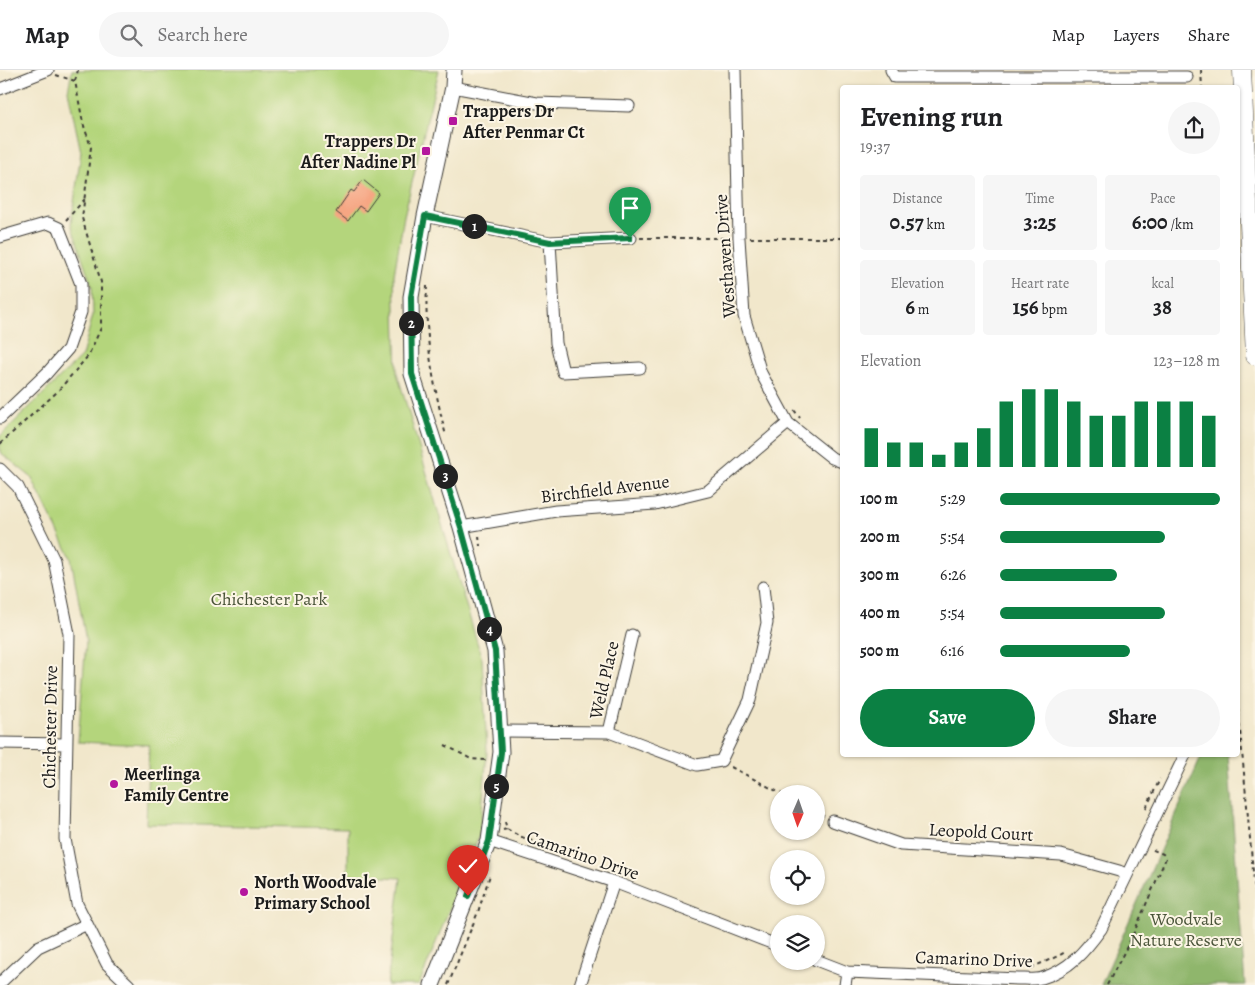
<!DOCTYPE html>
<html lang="en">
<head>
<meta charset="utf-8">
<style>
  :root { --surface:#fff; --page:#f6f6f6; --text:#202124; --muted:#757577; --line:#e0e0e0; --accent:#0b8043 }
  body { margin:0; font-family:Alegreya,serif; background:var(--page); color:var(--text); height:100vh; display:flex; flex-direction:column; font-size:19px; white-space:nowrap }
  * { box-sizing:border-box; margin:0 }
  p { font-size:16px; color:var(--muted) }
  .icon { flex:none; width:28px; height:28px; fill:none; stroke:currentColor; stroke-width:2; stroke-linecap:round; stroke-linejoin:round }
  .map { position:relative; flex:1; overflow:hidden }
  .drawer { position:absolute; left:840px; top:15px; width:400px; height:672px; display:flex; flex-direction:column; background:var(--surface); border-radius:5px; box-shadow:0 1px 4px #0004 }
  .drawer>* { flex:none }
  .needle { width:32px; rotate:182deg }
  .buttons { position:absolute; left:770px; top:715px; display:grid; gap:10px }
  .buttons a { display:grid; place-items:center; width:55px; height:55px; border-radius:50%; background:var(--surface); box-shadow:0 1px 4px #0004; font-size:25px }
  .pin { position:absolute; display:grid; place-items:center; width:42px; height:42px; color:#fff; margin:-51px -21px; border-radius:50% 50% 50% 0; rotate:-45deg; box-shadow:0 0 5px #0007 }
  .pin .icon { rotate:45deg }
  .km { position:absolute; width:25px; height:25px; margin:-12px; border-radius:50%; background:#222; color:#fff; font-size:14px; line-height:25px; text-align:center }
  .round { display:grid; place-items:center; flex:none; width:52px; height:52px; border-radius:26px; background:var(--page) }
  .summary { display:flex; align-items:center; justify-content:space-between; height:85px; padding:0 20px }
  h1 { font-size:28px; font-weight:700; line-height:38px }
  .metrics { display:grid; grid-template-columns:repeat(3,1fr); gap:8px; height:85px; padding:5px 20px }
  .metrics div { display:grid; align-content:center; border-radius:5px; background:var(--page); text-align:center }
  .metrics b { font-size:21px; font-weight:700 }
  .metrics small { font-size:14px; font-weight:400 }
  .metrics p { font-size:14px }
  .chart { height:140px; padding:10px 20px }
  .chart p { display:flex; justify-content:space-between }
  .chart svg { width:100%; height:90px; margin-top:5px; stroke:var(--accent); stroke-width:6 }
  .action { display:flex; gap:10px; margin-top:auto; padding:10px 20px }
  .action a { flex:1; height:58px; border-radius:30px; background:var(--accent); color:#fff; font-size:20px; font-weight:700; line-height:58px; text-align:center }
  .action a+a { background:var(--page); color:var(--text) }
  ul { padding:0 20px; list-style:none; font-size:16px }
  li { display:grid; grid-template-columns:80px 60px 1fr; align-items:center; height:38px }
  li i { height:12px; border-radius:6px; background:var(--accent) }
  header { display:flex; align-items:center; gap:30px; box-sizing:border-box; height:70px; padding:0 25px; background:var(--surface); border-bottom:1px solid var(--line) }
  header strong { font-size:24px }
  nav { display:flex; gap:28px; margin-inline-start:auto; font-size:18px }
  .search { width:350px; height:45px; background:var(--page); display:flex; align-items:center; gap:12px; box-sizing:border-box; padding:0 18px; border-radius:28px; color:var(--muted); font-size:19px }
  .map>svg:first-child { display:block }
</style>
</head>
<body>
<header>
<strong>Map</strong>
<div class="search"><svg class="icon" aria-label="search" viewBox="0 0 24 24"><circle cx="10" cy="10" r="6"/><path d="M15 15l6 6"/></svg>Search here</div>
<nav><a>Map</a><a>Layers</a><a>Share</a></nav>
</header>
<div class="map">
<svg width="1255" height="915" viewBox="0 0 1255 915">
  <rect width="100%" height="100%" fill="#fcf5e5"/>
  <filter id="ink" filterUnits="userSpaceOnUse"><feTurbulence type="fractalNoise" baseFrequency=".02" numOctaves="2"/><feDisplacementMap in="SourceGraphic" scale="10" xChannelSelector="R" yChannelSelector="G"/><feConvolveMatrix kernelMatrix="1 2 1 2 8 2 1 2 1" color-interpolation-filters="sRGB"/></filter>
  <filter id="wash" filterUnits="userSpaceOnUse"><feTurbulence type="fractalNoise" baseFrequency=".0096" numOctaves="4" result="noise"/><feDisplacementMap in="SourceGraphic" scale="20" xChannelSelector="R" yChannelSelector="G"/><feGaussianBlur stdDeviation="1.12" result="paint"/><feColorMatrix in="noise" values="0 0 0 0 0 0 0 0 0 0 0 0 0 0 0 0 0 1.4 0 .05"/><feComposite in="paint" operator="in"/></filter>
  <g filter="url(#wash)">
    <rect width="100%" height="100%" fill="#f1e7cb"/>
    <path fill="#b4d57c" stroke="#68784c" d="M72,0h367l-35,146 -10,59 3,98 85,286 5,93 -7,81 -61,152h-32l14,-107 -53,-3v-47l-202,-4 3,-79 -71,-3 8,-101 -15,-83 -40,-81 -31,-25v-16l82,-80 11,-41 -1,-28 -21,-63 10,-72 -13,-61z"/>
    <path fill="#8fb66c" stroke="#566944" d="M1202,685h26l17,230h-144z"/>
    <g id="blocks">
      <path fill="#f6a683" d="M363,110l16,13 -13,18 -7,-5 -11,15 -12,-9 15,-22 3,2z"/>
    </g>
  </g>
  <g filter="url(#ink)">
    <use href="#blocks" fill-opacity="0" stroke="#3c3a36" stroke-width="1"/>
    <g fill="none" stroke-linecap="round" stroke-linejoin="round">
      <g stroke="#3c3a36" stroke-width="13">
        <path id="minor" d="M735,0l4,168 5,78 17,57 27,50 44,35 10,4
          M891,0l4,7h292
          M453,17l84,16 92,3
          M0,19l48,-19
          M425,146l125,26 81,-4
          M0,167l48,-14 11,5 22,56v28l-13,37 -21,24 -47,45
          M550,172l6,101 7,29 77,-4
          M0,399l18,18 36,73 15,74 -4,205 12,65 30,60 22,21
          M461,457l95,-16 99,-7 53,-13 80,-68
          M500,661l109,1 88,33 24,-4 29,-61 17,-77 -4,-36
          M609,662l23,-97
          M0,673l66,1
          M833,751l68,24 160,10 58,16 8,4
          M489,771l125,41 165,64
          M816,890l31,12 172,7c7,0 16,1 23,-1 27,-8 43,-27 59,-49l84,-174
          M0,913l38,-36 49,-23
          M580,915l34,-103
          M845,915l2,-13"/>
      </g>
      <g stroke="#3c3a36" stroke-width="17">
        <path id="major" d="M432,915l57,-144 12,-89 -6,-101 -34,-124 -49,-153 -1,-77 14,-81 28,-129 1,-17"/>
      </g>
      <g stroke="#3c3a36" stroke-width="19">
        <path id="highway" d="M1242,0l13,286"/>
      </g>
      <path stroke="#3c3a36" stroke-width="2" stroke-dasharray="4 4" stroke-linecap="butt" d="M1201,0l1,18
        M56,5l19,6
        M66,150l19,-21
        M640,168h88
        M750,168h92
        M427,216c-3,51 7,101 19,150
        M794,340l6,8
        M0,374l57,-52 31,-36 13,-28v-46l-19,-64 9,-71 -8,-24 -8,-42 3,-11
        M479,466l1,10
        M1238,638l17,185
        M445,675l26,14 15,1
        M731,697l51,27
        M1146,738l14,-29
        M816,742l8,4
        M507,759l12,7 48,18
        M503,760l4,-1 -2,-7
        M1031,898c12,-6 25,-10 36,-17
        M448,915l30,-73 12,-37
        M1107,915l25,-48 34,-79 -3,-4 -12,-5"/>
      <use href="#minor" stroke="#fff" stroke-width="11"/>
      <use href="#major" stroke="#fff" stroke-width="15"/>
      <use href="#highway" stroke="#fff" stroke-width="18"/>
    </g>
  </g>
  <g fill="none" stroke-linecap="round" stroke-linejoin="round" filter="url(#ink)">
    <g stroke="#fff" stroke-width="10">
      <path id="route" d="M468,826l21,-55 12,-89 -6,-101 -34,-124 -49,-153 -1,-77 14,-81 125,26 80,-4"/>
    </g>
    <use href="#route" stroke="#0b8043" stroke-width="6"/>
  </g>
  <g fill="#b5179e" stroke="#fcf5e5" stroke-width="2">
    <rect x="448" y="46" width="10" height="10" rx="2.5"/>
    <rect x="421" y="76" width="10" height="10" rx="2.5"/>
    <circle cx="114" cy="714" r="5"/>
    <circle cx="244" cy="822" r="5"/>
  </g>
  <g text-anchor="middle" stroke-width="4" stroke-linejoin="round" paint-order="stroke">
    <g font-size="18" font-weight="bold" fill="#1c1c1c" stroke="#fcf5e5" text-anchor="start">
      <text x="463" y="47">Trappers Dr<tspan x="463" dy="21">After Penmar Ct</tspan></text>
      <text x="416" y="77" text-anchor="end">Trappers Dr<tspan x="416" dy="21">After Nadine Pl</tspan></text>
      <text x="124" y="710">Meerlinga<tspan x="124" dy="21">Family Centre</tspan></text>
      <text x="254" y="818">North Woodvale<tspan x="254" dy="21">Primary School</tspan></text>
    </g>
    <g font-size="18" fill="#1c1c1c" stroke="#fcf5e5">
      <text transform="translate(725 186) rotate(-94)" y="6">Westhaven Drive</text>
      <text transform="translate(605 419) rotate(-7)" y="6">Birchfield Avenue</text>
      <text transform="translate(604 610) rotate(-77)" y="6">Weld Place</text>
      <text transform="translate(50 657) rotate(-89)" y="6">Chichester Drive</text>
      <text transform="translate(981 762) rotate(3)" y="6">Leopold Court</text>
      <text transform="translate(583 785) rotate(19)" y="6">Camarino Drive</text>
      <text transform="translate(974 889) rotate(2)" y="6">Camarino Drive</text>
    </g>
    <g font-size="18" fill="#4a5439" stroke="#fcf5e5">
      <text x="269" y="535">Chichester Park</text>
      <text x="1186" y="855">Woodvale<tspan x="1186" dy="21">Nature Reserve</tspan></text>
    </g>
  </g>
</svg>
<div class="buttons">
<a><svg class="needle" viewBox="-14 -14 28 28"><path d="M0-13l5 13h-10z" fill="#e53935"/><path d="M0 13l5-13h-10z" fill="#757577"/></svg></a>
<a><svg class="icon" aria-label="locate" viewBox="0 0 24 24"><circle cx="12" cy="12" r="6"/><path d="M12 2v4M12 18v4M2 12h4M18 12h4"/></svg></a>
<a><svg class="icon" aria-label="layers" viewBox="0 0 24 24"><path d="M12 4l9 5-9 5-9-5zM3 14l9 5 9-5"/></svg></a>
</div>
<div class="pin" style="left:630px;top:168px;background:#1e9e55"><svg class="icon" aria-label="arrive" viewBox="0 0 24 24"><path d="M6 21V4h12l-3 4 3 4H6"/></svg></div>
<div class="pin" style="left:468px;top:826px;background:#d93025"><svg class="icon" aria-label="check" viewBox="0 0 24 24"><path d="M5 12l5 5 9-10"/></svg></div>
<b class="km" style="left:474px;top:156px">1</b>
<b class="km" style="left:411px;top:253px">2</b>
<b class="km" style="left:445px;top:406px">3</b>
<b class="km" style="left:489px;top:559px">4</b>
<b class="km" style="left:496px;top:716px">5</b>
<section class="drawer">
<div class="summary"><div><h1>Evening run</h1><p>19:37</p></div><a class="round"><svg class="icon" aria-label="share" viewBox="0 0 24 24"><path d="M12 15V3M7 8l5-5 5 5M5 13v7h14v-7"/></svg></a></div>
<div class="metrics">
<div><p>Distance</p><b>0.57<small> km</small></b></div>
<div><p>Time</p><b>3:25</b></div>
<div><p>Pace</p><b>6:00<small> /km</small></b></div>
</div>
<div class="metrics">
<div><p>Elevation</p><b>6<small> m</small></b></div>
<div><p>Heart rate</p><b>156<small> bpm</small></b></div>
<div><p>kcal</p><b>38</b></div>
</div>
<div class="chart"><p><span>Elevation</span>123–128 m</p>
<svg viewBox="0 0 160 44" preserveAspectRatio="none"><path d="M5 44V25M15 44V32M25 44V32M35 44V38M45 44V32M55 44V25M65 44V12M75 44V6M85 44V6M95 44V12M105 44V19M115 44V19M125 44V12M135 44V12M145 44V12M155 44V19"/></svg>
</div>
<ul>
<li><b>100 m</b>5:29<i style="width:100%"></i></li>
<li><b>200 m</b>5:54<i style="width:75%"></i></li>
<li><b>300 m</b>6:26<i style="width:53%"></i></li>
<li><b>400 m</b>5:54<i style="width:75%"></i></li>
<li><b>500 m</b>6:16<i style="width:59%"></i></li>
</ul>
<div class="action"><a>Save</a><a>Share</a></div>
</section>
</div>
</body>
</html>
